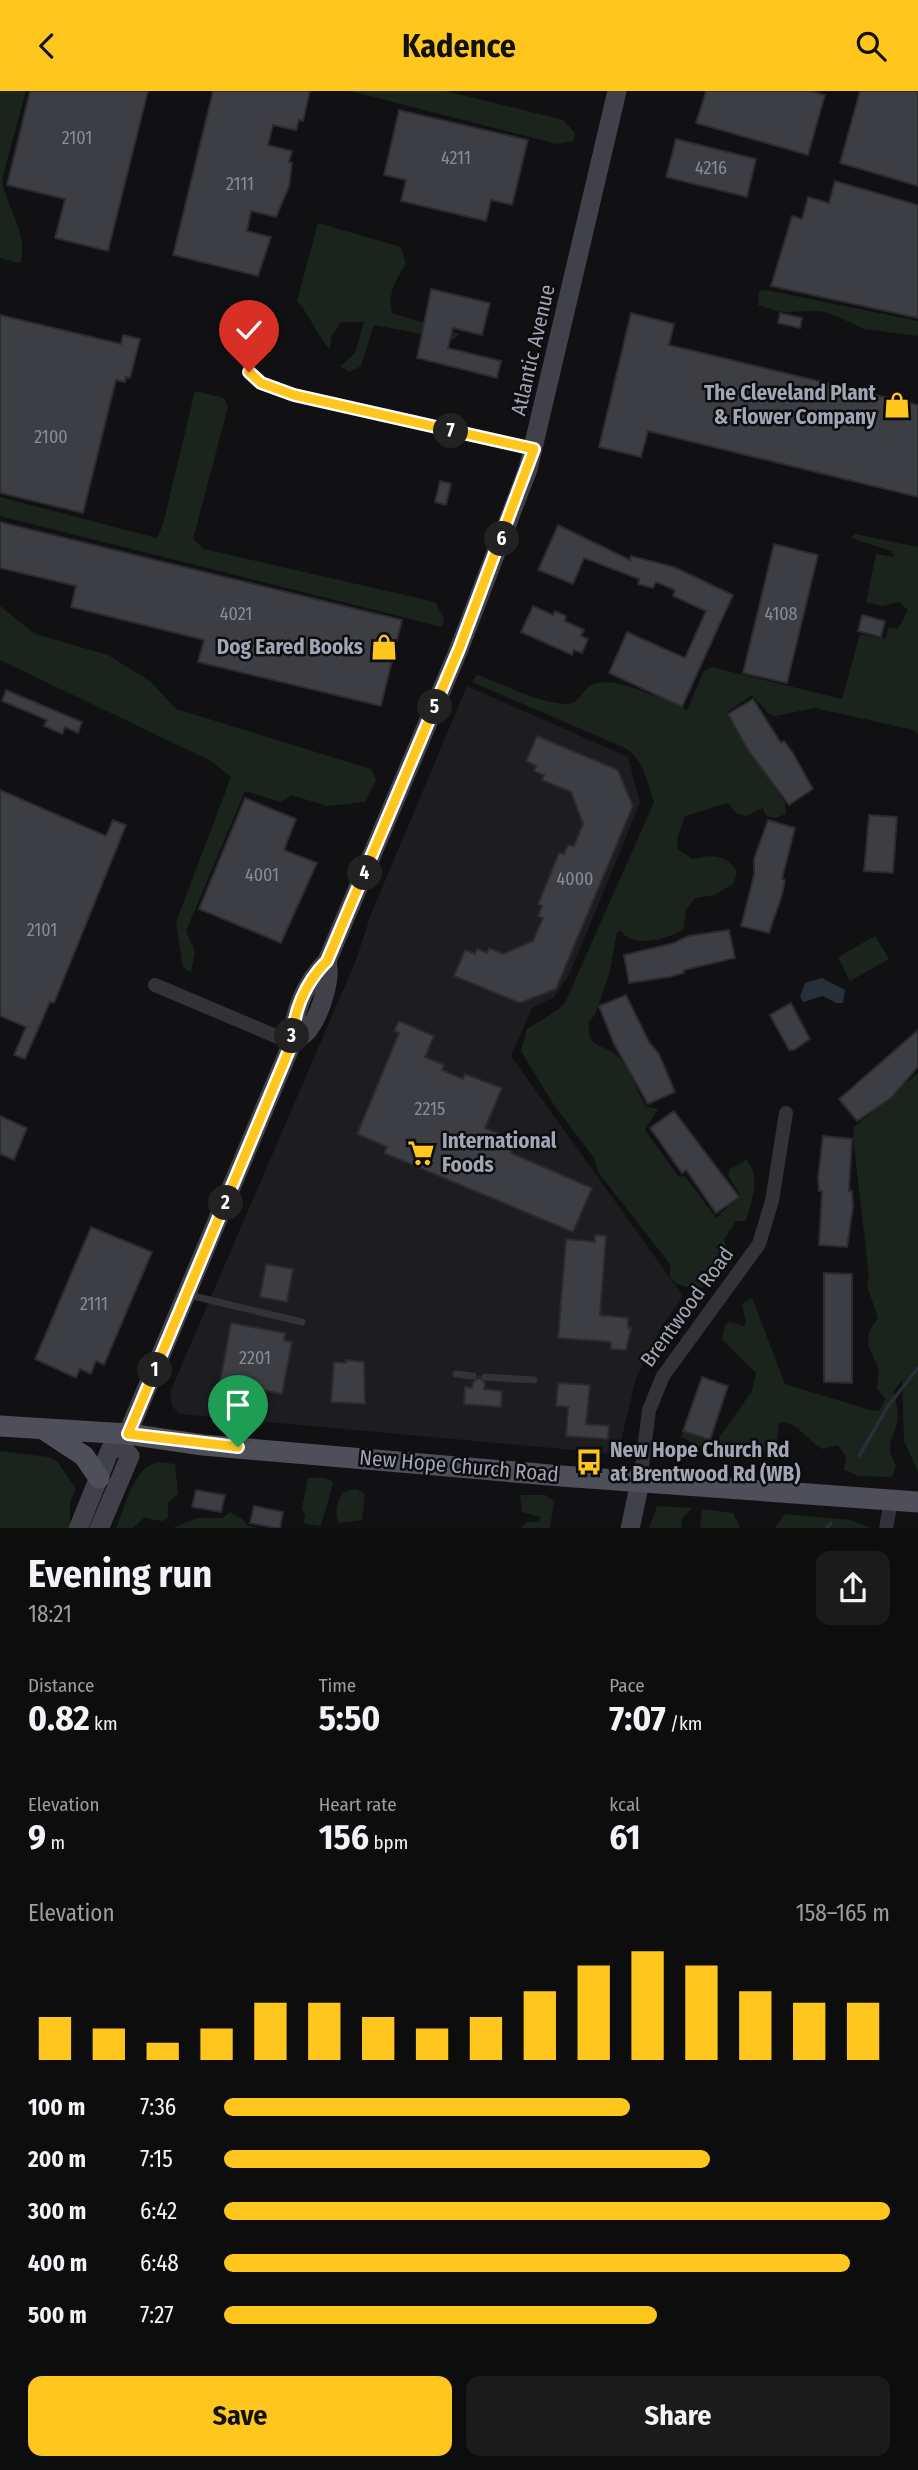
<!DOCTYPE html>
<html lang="en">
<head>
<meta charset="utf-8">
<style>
  :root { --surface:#0d0d0e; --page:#1b1b1c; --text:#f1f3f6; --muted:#9a9c9e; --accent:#ffc71d }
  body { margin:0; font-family:"Fira Sans Condensed",sans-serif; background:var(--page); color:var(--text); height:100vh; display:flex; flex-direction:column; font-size:26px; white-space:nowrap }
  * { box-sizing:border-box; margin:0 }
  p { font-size:23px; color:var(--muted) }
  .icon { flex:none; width:38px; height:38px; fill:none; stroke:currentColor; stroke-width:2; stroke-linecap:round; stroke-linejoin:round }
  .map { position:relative; height:1437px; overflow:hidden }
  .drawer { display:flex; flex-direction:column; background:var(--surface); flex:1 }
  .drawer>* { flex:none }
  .pin { position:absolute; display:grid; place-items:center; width:60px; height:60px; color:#fff; margin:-72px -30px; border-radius:50% 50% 50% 0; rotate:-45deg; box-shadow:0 0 7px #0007 }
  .pin .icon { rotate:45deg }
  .km { position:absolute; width:35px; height:35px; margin:-18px; border-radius:50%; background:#222; color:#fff; font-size:19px; line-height:35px; text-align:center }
  .round { display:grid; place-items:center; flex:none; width:74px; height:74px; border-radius:14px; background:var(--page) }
  .summary { display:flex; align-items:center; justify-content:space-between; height:119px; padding:0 28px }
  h1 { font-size:38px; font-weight:700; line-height:52px }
  .metrics { display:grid; grid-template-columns:repeat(3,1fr); gap:10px; height:119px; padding:7px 28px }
  .metrics div { display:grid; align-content:center }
  .metrics b { font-size:35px; font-weight:700 }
  .metrics small { font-size:19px; font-weight:400 }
  .metrics p { font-size:19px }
  .chart { height:196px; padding:14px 28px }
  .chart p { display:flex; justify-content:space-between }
  .chart svg { width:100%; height:126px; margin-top:7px; stroke:var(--accent); stroke-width:6 }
  .button { display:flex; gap:14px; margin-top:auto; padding:14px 28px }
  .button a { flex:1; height:80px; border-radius:14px; background:var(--accent); color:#111; font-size:28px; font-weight:700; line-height:80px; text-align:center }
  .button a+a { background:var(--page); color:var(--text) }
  ul { padding:0 28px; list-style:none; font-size:23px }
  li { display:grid; grid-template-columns:112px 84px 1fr; align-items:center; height:52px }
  li i { height:18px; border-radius:9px; background:var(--accent) }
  header { display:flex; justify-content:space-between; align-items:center; height:91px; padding:0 28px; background:var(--accent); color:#111; font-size:32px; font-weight:700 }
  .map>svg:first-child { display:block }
</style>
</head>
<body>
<header><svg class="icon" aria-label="back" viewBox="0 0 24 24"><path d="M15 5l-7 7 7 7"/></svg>Kadence<svg class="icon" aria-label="search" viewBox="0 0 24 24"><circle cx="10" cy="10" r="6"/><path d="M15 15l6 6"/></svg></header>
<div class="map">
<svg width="918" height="1438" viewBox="0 0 918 1438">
  <rect width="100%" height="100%" fill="#111113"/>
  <path fill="#1d1d20" d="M467,595l161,71 12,46 -70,170 -16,24 -22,11 -21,48 172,240 -22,32 -25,50 -18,76 -439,-40 -7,-8 -2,-14 186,-432 15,-46z"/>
  <path fill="#1b231d" d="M0,0h26l-24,88c3,26 28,57 18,84l-20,-5z
    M350,0h96l117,29 12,13 -2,8 -16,3z
    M318,132l83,24 5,17c-10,16 -19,30 -14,49l68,21 -7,6 -79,-15 -13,41 -12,6 -9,-6 15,-13 9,-31h-23l-10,15 -1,13c-14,-16 -19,-34 -33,-49z
    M766,199l152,31v15l-54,-7 -30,-14 -14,-4 -40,1 -22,-7 1,-14z
    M195,300l29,7 4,9 -35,132 11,10 231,53 9,16 -2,9 -442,-111v-19l157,41 6,-14z
    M855,443l63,13v187l-4,-4 -99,-22 -40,8 -6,-2 -17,-19 -26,18 59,90 1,11 -11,4 -9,-2 -3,-8 -17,8 -9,-2 -9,-11 -43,13 -8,23 1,10 14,10c21,-4 31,-6 45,12l-3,12 -19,12 -20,3 -9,12 -3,20c-16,9 -50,19 -62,1l-4,1 -7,39 -15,44 -6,6c-3,32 17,20 31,38 11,13 18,33 26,48l12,2 -13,21 34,47 6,-1 31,42 24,-23 -12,-20 2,-6 16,-9c16,16 5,42 0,61h-10l-12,19 6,14 -19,28 -13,8 -21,-6 -7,-7v-13l-72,-92 -4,-14 -40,-53 -33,-54 6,-22 32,-20 7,-8 88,-199c-7,-19 -11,-44 -29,-54l-153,-66 5,-7c29,9 56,27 88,29 14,1 15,-11 25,-18 21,-14 75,15 97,24l17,-39 7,-4 131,32 18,-65 25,5 4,-12 9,2 10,-19 -9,-8 -17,4 -16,-4 10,-48 19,3 -4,-6 -40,-13z
    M0,515l35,28 73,21 43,27 25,27 195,60 5,11 -11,22 -38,4 -36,-11 -10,7 -36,-11 -59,140 9,20 -4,21 -8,-5 -7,-45 55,-145 -20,-16 -211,-101z
    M875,845l14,23 -39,22 -12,-24z
    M918,982v399l-14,-31 -2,-61 -8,11c1,8 4,17 4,24 -1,23 -16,25 -2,51l-4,11 -34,-1 -14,-6 2,-14 -8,-11 -15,4c-16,-7 -26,-30 -44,-26l-4,31 -74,-7 -20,-10 2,-5 33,10 36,-51 4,-18 -34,-34 3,-14 5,-3 13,4 3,-3 -4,-19 10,-6 33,86 85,26 9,1 7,-12 -9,-10 2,-19 -11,-25 1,-13 9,-14 -11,-32 2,-10 -16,-139 1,-10z
    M0,1360l48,6 9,4 19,28 -6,13v26l-70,1z
    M159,1371l16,2 3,30 -10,8v16l-5,3 -19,-3 -11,10h-17c9,-20 18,-63 43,-66z
    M308,1387h17l8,4c-3,17 -9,30 -12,44l-18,-3 2,-8 -3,-7z
    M356,1398l9,5 -3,26 -23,3c-5,-10 -2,-21 4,-31z
    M520,1404h25l9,6 -4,27h-30l8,-6h11l1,-5 -18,-5z
    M657,1415l35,2 -11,12 1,8h-33z
    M702,1418l31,4 7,15h-40z
    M230,1421l12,7 5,6 11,3h-85l24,-10h26z
    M785,1423l66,6 20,8h-96z"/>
  <path fill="#272f38" d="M822,887l23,12 -2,13h-7l-13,-7 -20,6 -3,-5 5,-14z"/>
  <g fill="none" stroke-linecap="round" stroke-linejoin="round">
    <path stroke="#272f38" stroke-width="3.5" d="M859,1365l29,-50 30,-38
      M826,1438l5,-6"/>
  </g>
  <path fill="#3d3e43" stroke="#2b2b2f" stroke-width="2" d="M30,0h118l-40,160 -53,-13 10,-39 -58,-14z
    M213,0h97l-7,30 -4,-1 -3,10 -23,-5 -5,20 24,6 -3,11 3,1 -3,24 -13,30 -25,-6 -4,20 24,6 -13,39 -85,-21z
    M706,0h104l15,4 -17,60 -112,-32z
    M860,0h58v95l-78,-23z
    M399,19l129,30 -16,65 -21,-5 -5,21 -85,-20 5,-21 -22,-5z
    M676,48l80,20 -9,38 -81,-20z
    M835,90l83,24v113l-147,-32 21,-70 10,3 6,-22 21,6z
    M431,198l59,14 -8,32 -29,-7 -5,20 53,13 -4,17 -80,-20z
    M631,222l43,11 -5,21 249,60v92l-270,-66 -7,26 -42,-10z
    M780,222l22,5 -2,10 -22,-5z
    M0,224l121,29 2,-9 17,4 -10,39 -4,-1 -1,5 -9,-2 -33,133 -83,-20z
    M440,390l11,3 -5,21 -11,-3z
    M0,431l402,98 -21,86 -183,-44 6,-22 -133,-33 5,-21 -76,-18z
    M558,434l72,35 1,-4 43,11 59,28 -51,112 -73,-34 18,-41 58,26 21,-47 -33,-15 2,-6 -19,-8 -3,6 -15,-4 1,-5 -55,-21 -11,26 -35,-14z
    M774,453l44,11 -31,128 -44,-10z
    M533,515l20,9 2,-4 11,5 -1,5 19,9 -3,6 7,3 -6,14 -8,-3 -2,5 -51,-23z
    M862,524l23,6 -4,16 -23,-6z
    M6,599l76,32 -4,11 -13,-6 -3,7 -18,-8 3,-6 -45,-19z
    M753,608l28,44 3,-2 9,12 20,36 -24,16 -41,-55 -20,-36z
    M537,645l81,34 15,36 -77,183 -36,14 -66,-27 11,-26 10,4 2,-5 10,4 2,-5 14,6 30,-13 10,-23 -5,-2 4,-10 -4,-2 21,-51 5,1 4,-9 6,1 9,-22 -12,-32 -29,-12 2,-5 -10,-4 2,-5 -10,-5z
    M0,699l106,46 7,-16 13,5 -72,178 -4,-1 -25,57 -11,-4 12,-28 -26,-11z
    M245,707l51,21 -12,31 33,13 -36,80 -82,-34z
    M869,724l28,2 -4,56 -29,-2z
    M768,729l27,8 -13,51 3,1 -3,15 -13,38 -28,-7 13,-51v-16z
    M729,839l6,28 -51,12v3l-15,4 -40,6 -5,-28 50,-12 14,-7z
    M626,904l23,47 10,12 16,38 -27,12 -34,-60 -15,-38z
    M791,912l19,36 -16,11h-5l-19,-35z
    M399,930l35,15 -9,21 19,8 -2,5 21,9 2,-5 37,14 -17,40 31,13 -5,12 81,35 -19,44 -189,-79 3,-6 -30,-13 42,-101 -5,-2z
    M918,939v37l-27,31 -34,23 -18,-22z
    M674,1020l65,86 -23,16 -30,-43 -4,3 -32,-45z
    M0,1025l27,12 -13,32 -14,-6z
    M823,1045l29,3 -3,52h3l1,16 -6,40 -28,-2 3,-54h-3l-1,-14z
    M91,1136l61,25 -48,113 -8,-4 -5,13 -11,-5 -4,9 -41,-19z
    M595,1144l11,1 -6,79 28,3v10h3l-5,22 -15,-1v-7l-53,-4 8,-99 29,3z
    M266,1173l27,5 -6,33 -27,-5z
    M824,1182l28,1v109l-28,-1z
    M231,1232l54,10 -1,7 8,2 -10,52 -62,-12z
    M346,1269l18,2 1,42 -34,-2 3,-40 12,1z
    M479,1286l6,6 -1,6 18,2 -1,16 -37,-3 1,-17 7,1 1,-6z
    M702,1286l26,9 -18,54 -27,-9z
    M558,1292l32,2 -4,39 23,2 -1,13 -42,-3 2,-29 -12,-1z
    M196,1399l29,5 -4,17 -29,-5z
    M254,1415l29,6 -3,17 -30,-6z"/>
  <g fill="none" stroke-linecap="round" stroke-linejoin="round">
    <path stroke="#323238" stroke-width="7" d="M189,1204l113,27
      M456,1283l17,2
      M485,1286l49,3"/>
    <path stroke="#323238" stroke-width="14" d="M249,281l12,11 33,12 240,54
      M155,894l137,58
      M640,1391l9,-72 14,-34 96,-132 13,-43 14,-88
      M886,1438l5,-29"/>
    <path stroke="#404149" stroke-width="19" d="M292,952c5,-4 13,-8 17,-14 11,-15 23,-50 18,-68
      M122,1356l170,-404c1,-31 13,-60 35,-82l132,-312 69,-180 89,-378
      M78,1438l32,-79 12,-3
      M99,1438l31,-73 -8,-9
      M630,1438l10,-47"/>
    <path stroke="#4e4f58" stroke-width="21" d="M0,1335l128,8 75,11 358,31 357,26
      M46,1340l38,25 15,22"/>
  </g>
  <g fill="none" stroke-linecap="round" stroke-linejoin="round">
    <g stroke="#fff" stroke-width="14">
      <path id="route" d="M238,1356l-110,-13 164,-391c1,-31 13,-60 35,-82l132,-312 75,-200 -240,-54 -33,-12 -12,-11"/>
    </g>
    <use href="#route" stroke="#ffc71d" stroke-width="9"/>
  </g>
  <defs>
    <g id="shop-bare" transform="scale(2.1)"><path d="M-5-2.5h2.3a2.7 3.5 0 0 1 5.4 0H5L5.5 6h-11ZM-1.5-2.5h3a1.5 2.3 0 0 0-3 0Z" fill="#ffc71d" stroke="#0d0c0e" stroke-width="2.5" paint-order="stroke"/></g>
    <g id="supermarket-bare" transform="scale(2.1)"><path d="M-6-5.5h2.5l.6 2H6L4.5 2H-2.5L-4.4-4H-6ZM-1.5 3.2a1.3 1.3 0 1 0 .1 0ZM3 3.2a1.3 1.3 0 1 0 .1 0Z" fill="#ffc71d" stroke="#0d0c0e" stroke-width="2.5" paint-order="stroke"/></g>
    <g id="bus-bare" transform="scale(2.1)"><path d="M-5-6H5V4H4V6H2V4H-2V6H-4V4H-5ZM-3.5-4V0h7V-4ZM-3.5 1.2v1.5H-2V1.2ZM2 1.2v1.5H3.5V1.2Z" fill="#ffc71d" stroke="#0d0c0e" stroke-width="2.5" paint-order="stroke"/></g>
  </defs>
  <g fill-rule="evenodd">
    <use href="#shop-bare" x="897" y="314"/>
    <use href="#shop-bare" x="384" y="556"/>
    <use href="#supermarket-bare" x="421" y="1062"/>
    <use href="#bus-bare" x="589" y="1371"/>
  </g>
  <g text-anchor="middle" stroke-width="5" stroke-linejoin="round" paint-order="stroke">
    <g font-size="18" fill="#888c98">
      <text x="77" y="53">2101</text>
      <text x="456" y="73">4211</text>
      <text x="711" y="83">4216</text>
      <text x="240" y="99">2111</text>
      <text x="51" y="352">2100</text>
      <text x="236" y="529">4021</text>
      <text x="781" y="529">4108</text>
      <text x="262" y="790">4001</text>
      <text x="575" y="794">4000</text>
      <text x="42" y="845">2101</text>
      <text x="430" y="1024">2215</text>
      <text x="94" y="1219">2111</text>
      <text x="255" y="1273">2201</text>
    </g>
    <g font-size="21" fill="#a1a6b5" stroke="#0d0c0e">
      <text transform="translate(533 259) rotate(-77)" y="7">Atlantic Avenue</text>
      <text transform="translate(687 1216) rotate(-54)" y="7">Brentwood Road</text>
      <text transform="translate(459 1375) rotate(5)" y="7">New Hope Church Road</text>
    </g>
    <g font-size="21" font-weight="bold" fill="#a1a6b5" stroke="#0d0c0e" text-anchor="end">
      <text x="876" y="309">The Cleveland Plant<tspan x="876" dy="24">&amp; Flower Company</tspan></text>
      <text x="363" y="563">Dog Eared Books</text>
      <text x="442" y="1057" text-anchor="start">International<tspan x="442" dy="24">Foods</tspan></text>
      <text x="610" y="1366" text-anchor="start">New Hope Church Rd<tspan x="610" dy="24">at Brentwood Rd (WB)</tspan></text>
    </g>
  </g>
</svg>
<div class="pin" style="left:238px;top:1356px;background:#1e9e55"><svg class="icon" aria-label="arrive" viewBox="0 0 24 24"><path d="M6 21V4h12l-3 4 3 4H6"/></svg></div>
<div class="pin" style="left:249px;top:281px;background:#d93025"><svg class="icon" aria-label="check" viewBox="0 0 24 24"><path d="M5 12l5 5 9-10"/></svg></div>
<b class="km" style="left:155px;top:1279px">1</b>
<b class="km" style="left:226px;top:1112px">2</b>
<b class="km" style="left:292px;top:945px">3</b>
<b class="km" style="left:365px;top:782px">4</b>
<b class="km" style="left:435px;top:616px">5</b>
<b class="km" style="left:502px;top:448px">6</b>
<b class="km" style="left:451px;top:340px">7</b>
</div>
<section class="drawer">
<div class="summary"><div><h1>Evening run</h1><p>18:21</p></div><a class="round"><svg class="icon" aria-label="share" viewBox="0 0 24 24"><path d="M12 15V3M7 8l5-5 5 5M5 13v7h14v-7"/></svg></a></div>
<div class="metrics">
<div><p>Distance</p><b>0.82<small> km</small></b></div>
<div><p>Time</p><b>5:50</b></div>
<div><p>Pace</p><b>7:07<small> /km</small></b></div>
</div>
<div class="metrics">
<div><p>Elevation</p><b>9<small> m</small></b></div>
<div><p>Heart rate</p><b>156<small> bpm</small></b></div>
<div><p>kcal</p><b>61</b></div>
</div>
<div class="chart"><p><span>Elevation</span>158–165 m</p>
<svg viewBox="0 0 160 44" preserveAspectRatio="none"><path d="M5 44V29M15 44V33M25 44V38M35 44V33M45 44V24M55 44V24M65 44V29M75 44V33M85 44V29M95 44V20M105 44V11M115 44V6M125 44V11M135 44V20M145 44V24M155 44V24"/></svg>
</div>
<ul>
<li><b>100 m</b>7:36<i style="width:61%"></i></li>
<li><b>200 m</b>7:15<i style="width:73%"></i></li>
<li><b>300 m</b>6:42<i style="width:100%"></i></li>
<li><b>400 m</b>6:48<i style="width:94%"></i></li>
<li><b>500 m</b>7:27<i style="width:65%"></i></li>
</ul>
<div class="button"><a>Save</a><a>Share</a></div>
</section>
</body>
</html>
